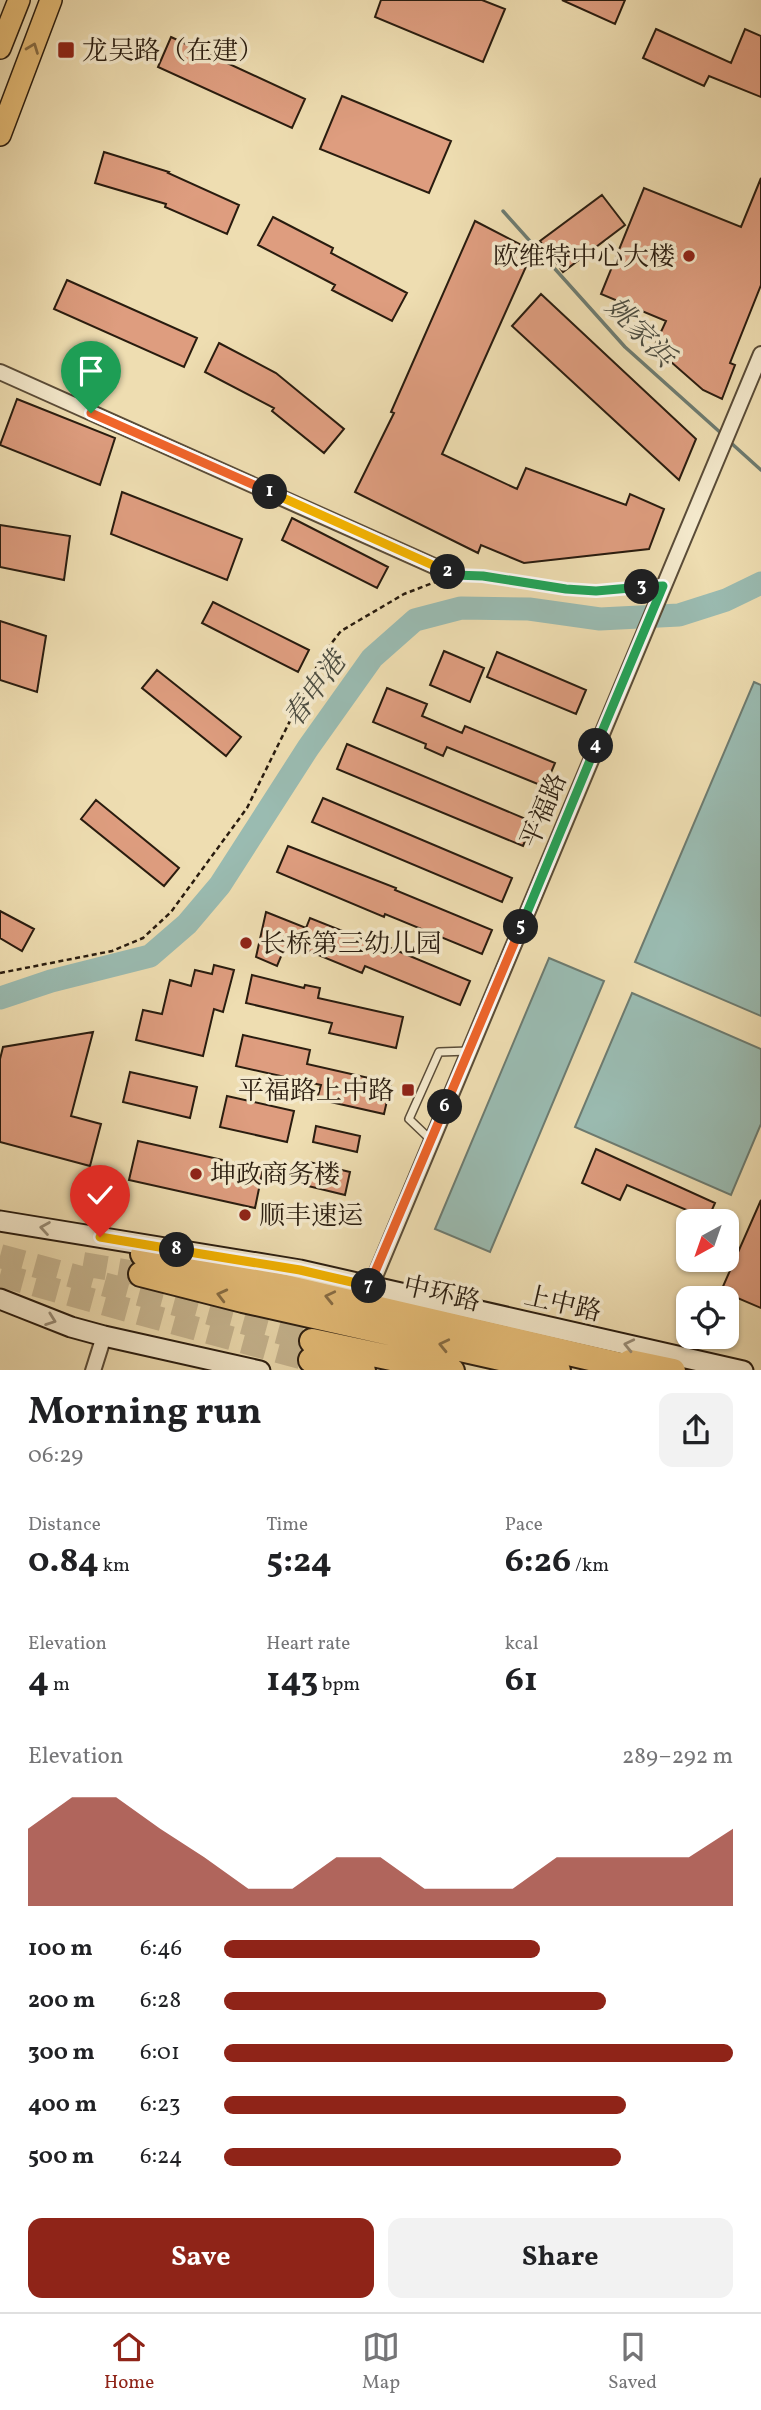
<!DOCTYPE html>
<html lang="en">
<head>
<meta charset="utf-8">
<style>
  :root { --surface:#fff; --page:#f2f2f2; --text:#202124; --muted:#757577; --line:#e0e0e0; --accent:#8f2418 }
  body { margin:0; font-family:Vollkorn,"Noto Serif SC",serif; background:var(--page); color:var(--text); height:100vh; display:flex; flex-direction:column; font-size:26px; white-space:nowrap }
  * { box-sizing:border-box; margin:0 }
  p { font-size:23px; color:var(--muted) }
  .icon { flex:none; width:38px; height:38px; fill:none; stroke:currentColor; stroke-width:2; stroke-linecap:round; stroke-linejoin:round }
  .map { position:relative; height:1370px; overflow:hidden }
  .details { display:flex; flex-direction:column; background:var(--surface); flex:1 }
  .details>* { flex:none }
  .needle { width:46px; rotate:220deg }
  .tools { position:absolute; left:676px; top:1209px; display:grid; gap:14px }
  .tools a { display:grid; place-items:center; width:63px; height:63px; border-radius:14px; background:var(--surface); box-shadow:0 2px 5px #0004; font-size:35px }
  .pin { position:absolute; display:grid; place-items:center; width:60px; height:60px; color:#fff; margin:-72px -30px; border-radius:50% 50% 50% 0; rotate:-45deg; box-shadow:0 0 7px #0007 }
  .pin .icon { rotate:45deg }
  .km { position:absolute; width:35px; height:35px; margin:-18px; border-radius:50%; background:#222; color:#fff; font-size:19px; line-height:35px; text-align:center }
  .round { display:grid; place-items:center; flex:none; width:74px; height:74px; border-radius:14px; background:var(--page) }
  .summary { display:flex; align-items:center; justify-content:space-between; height:119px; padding:0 28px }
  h1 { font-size:38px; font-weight:700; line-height:52px }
  .metrics { display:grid; grid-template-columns:repeat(3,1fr); gap:10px; height:119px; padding:7px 28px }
  .metrics div { display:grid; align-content:center }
  .metrics b { font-size:35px; font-weight:700 }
  .metrics small { font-size:19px; font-weight:400 }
  .metrics p { font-size:19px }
  .chart { height:196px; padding:14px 28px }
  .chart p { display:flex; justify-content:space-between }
  .chart svg { width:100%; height:126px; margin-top:7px; fill:var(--accent); opacity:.7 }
  .cta { display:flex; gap:14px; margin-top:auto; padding:14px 28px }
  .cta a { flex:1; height:80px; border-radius:14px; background:var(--accent); color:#fff; font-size:28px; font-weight:700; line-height:80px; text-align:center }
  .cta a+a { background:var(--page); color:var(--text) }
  ul { padding:0 28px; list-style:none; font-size:23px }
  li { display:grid; grid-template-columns:112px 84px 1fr; align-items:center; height:52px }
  li i { height:18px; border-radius:9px; background:var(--accent) }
  .tabs { display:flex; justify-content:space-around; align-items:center; height:98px; border-top:2px solid var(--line); background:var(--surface); font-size:19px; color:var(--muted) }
  .tabs a { display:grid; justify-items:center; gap:4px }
  .tabs .selected { color:var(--accent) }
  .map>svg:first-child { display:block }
</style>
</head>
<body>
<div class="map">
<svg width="761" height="1371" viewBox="0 0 761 1371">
  <rect width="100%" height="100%" fill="#eeddb1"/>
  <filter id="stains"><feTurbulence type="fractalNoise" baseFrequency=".00286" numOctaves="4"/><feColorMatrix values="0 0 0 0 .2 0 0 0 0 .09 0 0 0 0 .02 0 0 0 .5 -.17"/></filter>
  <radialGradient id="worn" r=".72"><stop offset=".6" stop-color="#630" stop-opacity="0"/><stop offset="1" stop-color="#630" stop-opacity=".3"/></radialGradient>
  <path fill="#9abbb1" stroke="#6d7b70" stroke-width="2" d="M754,682l7,3v331l-126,-54z
    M549,958l55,23 -114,271 -55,-23z
    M632,993l129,56v75l-30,71 -156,-68z"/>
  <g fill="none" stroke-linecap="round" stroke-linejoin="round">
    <path stroke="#6d7b70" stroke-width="3.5" d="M503,211l122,136 97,87
      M730,442l31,28"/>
    <path stroke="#9abbb1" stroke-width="23" d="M0,998l51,-17 99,-25 37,-32 33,-39 88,-137 64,-90 43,-38 46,-12 68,1 71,10 79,-4 47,-15 35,-17"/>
  </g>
  <path fill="#de9d7f" stroke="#291c0f" stroke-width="2" d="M381,0h101l23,9 -22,53 -108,-45z
    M562,0h63l-10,24z
    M656,29l75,34 14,-34 16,7v61l-52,-21 -5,10 -61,-28z
    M171,37l134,62 -13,29 -134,-61z
    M342,96l109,45 -22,52 -109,-44z
    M104,152l65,20 -1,1 71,32 -12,29 -62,-27 1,-3 -71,-21z
    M761,178v107l-31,78 5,2 -13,34 -19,-9 -49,-43 12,-26 -65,-27 43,-106 97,39z
    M602,195l23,30 -62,47 -23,-31z
    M273,217l60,31 -2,5 76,40 -15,28 -60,-31 3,-5 -77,-40z
    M475,221l58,30 -91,203 75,35 9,-21 100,37 4,-11 34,15 -15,40 -125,14 -43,-18 -3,8 -123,-61 39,-79 -3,-1z
    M67,280l130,58 -13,29 -130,-58z
    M541,294l155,145 -17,41 -167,-154z
    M219,343l57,30 68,56 -20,24 -52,-42 2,-3 -69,-36z
    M17,399l98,39 -15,47 -100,-40z
    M122,492l120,47 -15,41 -116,-46z
    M292,518l96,49 -11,21 -95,-48z
    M0,525l70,11 -6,44 -64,-13z
    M213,602l96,48 -11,22 -96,-49z
    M0,621l46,15 -9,56 -37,-12z
    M444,651l40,17 -14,34 -40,-17z
    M497,652l89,38 -10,24 -89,-37z
    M157,670l84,67 -15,19 -84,-68z
    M387,688l40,16 -5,12 40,17 3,-7 90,37 -10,24 -98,-40 -4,9 -18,-8 1,-4 -53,-22z
    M347,744l186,78 -10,24 -186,-77z
    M323,798l189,80 -10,24 -190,-80z
    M96,800l83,68 -15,18 -83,-67z
    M288,846l108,42 -1,2 97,40 -10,24 -97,-40 -1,3 -107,-45z
    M0,911l34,18 -12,22 -22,-13z
    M266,912l40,16 4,-10 70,28 1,-2 89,37 -10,24 -95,-39 -3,7 -75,-31 -10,24 -21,-9z
    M214,965l20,5 -11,42 -9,-3 -11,47 -67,-16 7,-30 19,4 8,-34 21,6 4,-16 17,4z
    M252,975l52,13 1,-3 15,3 -2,10 85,19 -7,31 -67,-15 3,-10 -86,-20z
    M93,1032l-22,84 30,8 -11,42 -90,-24v-83l3,-12z
    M243,1035l67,15 -3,14 84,19 -7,31 -67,-15 4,-14 -85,-19z
    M130,1072l67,15 -7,31 -67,-16z
    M227,1096l67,15 -7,31 -67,-15z
    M316,1126l44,10 -3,16 -44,-10z
    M138,1141l125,28 -8,39 -126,-28z
    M596,1149l119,54 -7,16 -81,-34 -7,15 -38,-17z
    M309,1162l41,10 -5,23 -41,-10z
    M761,1200v108l-40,-17z"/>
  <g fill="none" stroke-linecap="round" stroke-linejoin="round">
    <path stroke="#c7b691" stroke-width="24" stroke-dasharray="24 12" stroke-linecap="butt" d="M0,1256l312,85
      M83,1264l58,10
      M0,1275l311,85"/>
    <g stroke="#5a4c38" stroke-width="10">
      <path id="lane" d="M431,1140l-22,-21 30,-67 30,-1"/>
    </g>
    <g stroke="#5a4c38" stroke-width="18">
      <path id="street" d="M0,372l454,203
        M371,1286l390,-932
        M93,1371l11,-35"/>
    </g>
    <g stroke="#291c0f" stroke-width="23">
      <path id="secondary" d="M0,1221l300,49 443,101
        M0,1299l71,28 33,9 156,35"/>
    </g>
    <g stroke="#291c0f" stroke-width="24">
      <path id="primary" d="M0,48l19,-48
        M0,135l51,-135"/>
    </g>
    <g stroke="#291c0f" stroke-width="28">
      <path id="highway" d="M143,1254l503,117
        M141,1274l102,26 315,71
        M312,1341l140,30
        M311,1360l52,11
        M630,1362l43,9"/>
    </g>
    <path stroke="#291c0f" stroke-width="2.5" stroke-dasharray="5 3.5" stroke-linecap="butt" d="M468,576l128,15 53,-4
      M0,973l112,-22 31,-13 28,-26 76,-104 76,-154 18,-23 63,-37 34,-13"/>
    <use href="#lane" stroke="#f4e9cc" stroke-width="7"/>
    <use href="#street" stroke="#f4e9cc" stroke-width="14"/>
    <use href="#secondary" stroke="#f4e9cc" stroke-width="19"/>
    <use href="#primary" stroke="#e7be78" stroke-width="21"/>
    <use href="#highway" stroke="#e7be78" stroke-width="24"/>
  </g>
  <defs><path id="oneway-chevron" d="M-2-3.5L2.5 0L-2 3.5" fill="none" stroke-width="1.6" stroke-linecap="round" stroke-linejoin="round" transform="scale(1.75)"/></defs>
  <g stroke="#886d44">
    <use href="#oneway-chevron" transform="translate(33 48) rotate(-69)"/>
    <use href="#oneway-chevron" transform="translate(222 1295) rotate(-166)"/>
    <use href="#oneway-chevron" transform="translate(330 1297) rotate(-167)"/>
    <use href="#oneway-chevron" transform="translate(444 1345) rotate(-167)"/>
  </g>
  <g stroke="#998d77">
    <use href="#oneway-chevron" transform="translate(45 1228) rotate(-171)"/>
    <use href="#oneway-chevron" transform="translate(51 1320) rotate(20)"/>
    <use href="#oneway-chevron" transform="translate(629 1345) rotate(-167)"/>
  </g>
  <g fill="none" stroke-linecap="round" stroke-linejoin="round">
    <g stroke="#fff" stroke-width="14">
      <path id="split-1" d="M91,413l179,79"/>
    </g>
    <g stroke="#fff" stroke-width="14">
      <path id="split-2" d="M270,492l178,80"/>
    </g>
    <g stroke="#fff" stroke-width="14">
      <path id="split-3" d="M448,572l6,3 29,1 83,13 30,2 46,-4"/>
    </g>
    <g stroke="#fff" stroke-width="14">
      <path id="split-4" d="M596,746l67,-160 -21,1"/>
    </g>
    <g stroke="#fff" stroke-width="14">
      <path id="split-5" d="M521,927l75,-181"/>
    </g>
    <g stroke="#fff" stroke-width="14">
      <path id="split-6" d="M445,1107l76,-180"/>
    </g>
    <g stroke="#fff" stroke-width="14">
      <path id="split-7" d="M369,1286l76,-179"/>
    </g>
    <g stroke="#fff" stroke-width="14">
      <path id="split-8" d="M177,1250l123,20 69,16"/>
    </g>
    <g stroke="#fff" stroke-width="14">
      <path id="split-9" d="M100,1237l77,13"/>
    </g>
    <use href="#split-1" stroke="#f0652b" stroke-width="9"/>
    <use href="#split-2" stroke="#f5b400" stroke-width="9"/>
    <use href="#split-3" stroke="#22a559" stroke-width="9"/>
    <use href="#split-4" stroke="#22a559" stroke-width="9"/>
    <use href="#split-5" stroke="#22a559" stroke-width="9"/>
    <use href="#split-6" stroke="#f0652b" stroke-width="9"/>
    <use href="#split-7" stroke="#f0652b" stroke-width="9"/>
    <use href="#split-8" stroke="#f5b400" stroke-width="9"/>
    <use href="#split-9" stroke="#f5b400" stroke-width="9"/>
  </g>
  <g fill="#8f2418" stroke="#f4e9cc" stroke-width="2.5">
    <rect x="57" y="41" width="18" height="18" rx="3.5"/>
    <circle cx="689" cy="256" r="7"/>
    <circle cx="246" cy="943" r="7"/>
    <rect x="401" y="1083" width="14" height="14" rx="3.5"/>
    <circle cx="196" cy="1174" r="7"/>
    <circle cx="245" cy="1215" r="7"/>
  </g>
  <g text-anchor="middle" stroke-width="7" stroke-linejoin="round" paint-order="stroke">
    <g font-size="26" fill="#291c0f" stroke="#f4e9cc" text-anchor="start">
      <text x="82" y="59">龙吴路（在建）</text>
      <text x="675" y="265" text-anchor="end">欧维特中心大楼</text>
      <text x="260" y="952">长桥第三幼儿园</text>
      <text x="394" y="1099" text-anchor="end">平福路上中路</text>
      <text x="210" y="1183">坤政商务楼</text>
      <text x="259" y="1224">顺丰速运</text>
    </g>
    <g font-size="26" fill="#291c0f" stroke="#f4e9cc">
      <text transform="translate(543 810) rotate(-67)" y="9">平福路</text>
      <text transform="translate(442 1293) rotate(13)" y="9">中环路</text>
      <text transform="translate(563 1303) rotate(13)" y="9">上中路</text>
    </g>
    <g font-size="28" font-style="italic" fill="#4b4c40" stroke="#f4e9cc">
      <text transform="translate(641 331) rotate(45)" y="10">姚家浜</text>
      <text transform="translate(314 689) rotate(-54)" y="10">春申港</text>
    </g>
  </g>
  <rect width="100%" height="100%" filter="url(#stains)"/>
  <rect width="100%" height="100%" fill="url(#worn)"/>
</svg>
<div class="tools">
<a><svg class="needle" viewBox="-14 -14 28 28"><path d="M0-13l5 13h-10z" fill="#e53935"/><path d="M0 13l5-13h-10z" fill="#757577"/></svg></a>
<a><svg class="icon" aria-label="locate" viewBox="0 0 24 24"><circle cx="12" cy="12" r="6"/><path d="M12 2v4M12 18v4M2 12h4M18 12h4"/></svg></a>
</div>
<div class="pin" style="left:91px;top:413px;background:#1e9e55"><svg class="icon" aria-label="arrive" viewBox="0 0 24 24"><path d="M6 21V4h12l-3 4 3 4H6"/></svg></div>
<div class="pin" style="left:100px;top:1237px;background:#d93025"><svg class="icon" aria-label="check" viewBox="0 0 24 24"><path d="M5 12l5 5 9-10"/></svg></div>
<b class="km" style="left:270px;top:492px">1</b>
<b class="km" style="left:448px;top:572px">2</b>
<b class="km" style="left:642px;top:587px">3</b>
<b class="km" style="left:596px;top:746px">4</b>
<b class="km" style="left:521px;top:927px">5</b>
<b class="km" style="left:445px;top:1107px">6</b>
<b class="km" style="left:369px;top:1286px">7</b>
<b class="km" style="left:177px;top:1250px">8</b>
</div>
<section class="details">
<div class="summary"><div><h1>Morning run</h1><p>06:29</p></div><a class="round"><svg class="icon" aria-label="share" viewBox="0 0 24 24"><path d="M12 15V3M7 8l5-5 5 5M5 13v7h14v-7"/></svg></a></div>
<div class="metrics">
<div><p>Distance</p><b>0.84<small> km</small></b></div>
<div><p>Time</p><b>5:24</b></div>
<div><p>Pace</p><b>6:26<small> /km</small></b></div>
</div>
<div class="metrics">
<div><p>Elevation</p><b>4<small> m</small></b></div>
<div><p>Heart rate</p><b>143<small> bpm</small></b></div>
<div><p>kcal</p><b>61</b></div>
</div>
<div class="chart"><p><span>Elevation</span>289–292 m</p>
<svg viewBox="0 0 160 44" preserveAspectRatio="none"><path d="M0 44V17L10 6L20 6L30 17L40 27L50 38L60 38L70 27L80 27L90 38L100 38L110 38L120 27L130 27L140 27L150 27L160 17V44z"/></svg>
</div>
<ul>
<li><b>100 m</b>6:46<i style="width:62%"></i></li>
<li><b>200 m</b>6:28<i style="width:75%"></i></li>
<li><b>300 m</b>6:01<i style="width:100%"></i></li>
<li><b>400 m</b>6:23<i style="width:79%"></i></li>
<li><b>500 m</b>6:24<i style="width:78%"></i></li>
</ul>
<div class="cta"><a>Save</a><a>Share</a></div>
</section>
<nav class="tabs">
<a class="selected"><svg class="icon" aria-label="home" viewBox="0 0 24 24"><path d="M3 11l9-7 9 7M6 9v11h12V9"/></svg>Home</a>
<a><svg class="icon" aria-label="map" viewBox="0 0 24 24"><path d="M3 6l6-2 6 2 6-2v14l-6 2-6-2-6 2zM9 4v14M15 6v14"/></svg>Map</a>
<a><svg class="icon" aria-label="saved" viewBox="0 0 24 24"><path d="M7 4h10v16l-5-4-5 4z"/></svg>Saved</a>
</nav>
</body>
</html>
